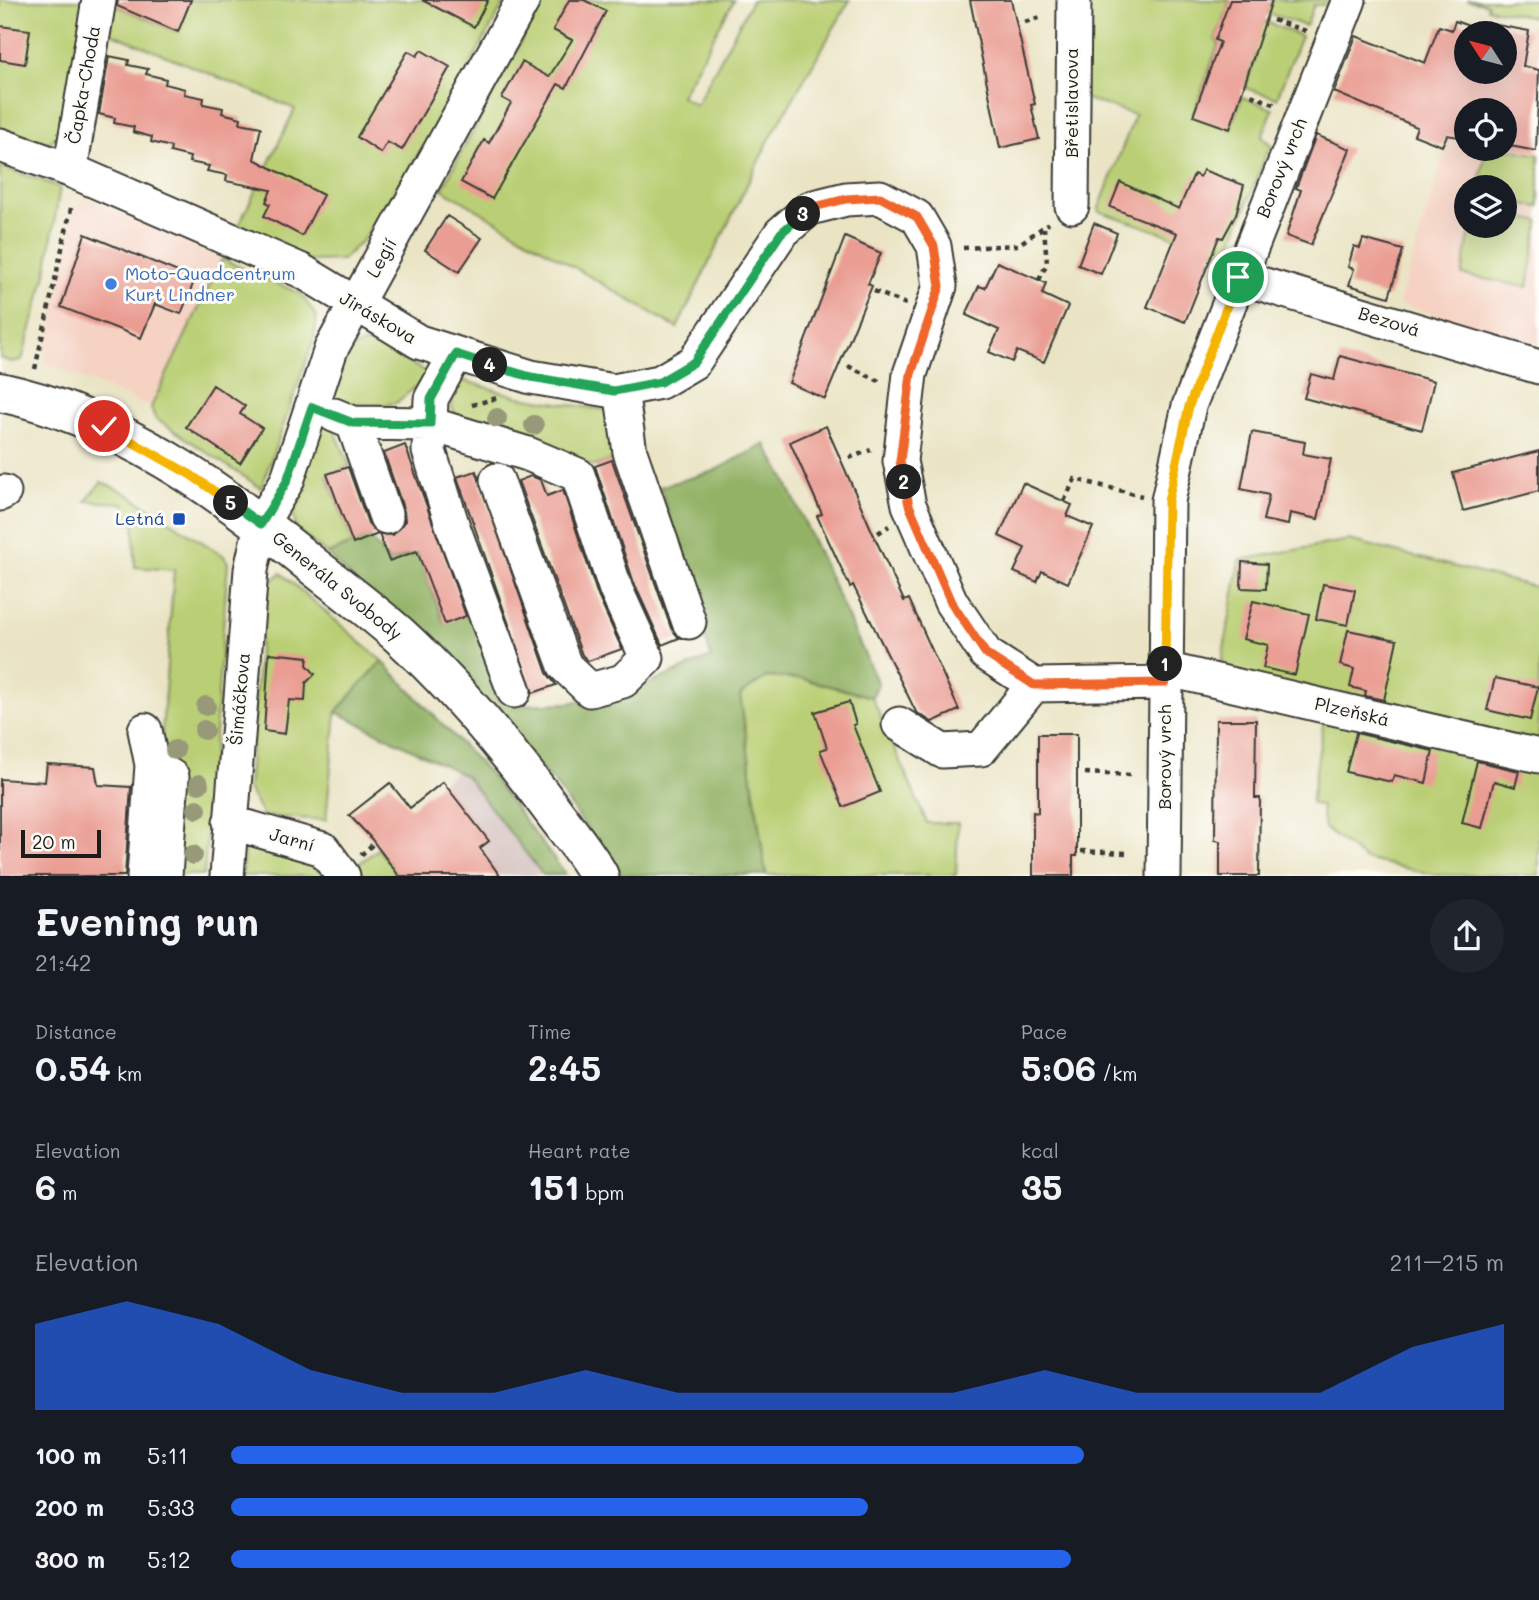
<!DOCTYPE html>
<html lang="en">
<head>
<meta charset="utf-8">
<style>
  :root { --surface:#171b24; --page:#20242c; --text:#f1f3f6; --muted:#9ea1a6; --accent:#2563eb }
  body { margin:0; font-family:Mali,sans-serif; background:var(--page); color:var(--text); height:100vh; display:flex; flex-direction:column; font-size:26px; white-space:nowrap }
  * { box-sizing:border-box; margin:0 }
  p { font-size:23px; color:var(--muted) }
  .icon { flex:none; width:38px; height:38px; fill:none; stroke:currentColor; stroke-width:2; stroke-linecap:round; stroke-linejoin:round }
  .map { position:relative; height:876px; overflow:hidden }
  .sheet { display:flex; flex-direction:column; background:var(--surface); flex:1 }
  .sheet>* { flex:none }
  .needle { width:46px; rotate:306deg }
  .controls { position:absolute; left:1454px; top:21px; display:grid; gap:14px }
  .controls a { display:grid; place-items:center; width:63px; height:63px; border-radius:50%; background:var(--surface); box-shadow:0 7px 28px #0002; font-size:35px }
  .scale { position:absolute; left:21px; bottom:18px; width:80px; box-sizing:border-box; padding-left:7px; border:4px solid #1c1c1c; border-top:0; font-size:19px; line-height:24px; white-space:nowrap; color:#1c1c1c; -webkit-text-stroke:5px #fdfcf7; paint-order:stroke }
  .pin { position:absolute; display:grid; place-items:center; width:60px; height:60px; color:#fff; margin:-30px; border:4px solid #fff; border-radius:50%; box-shadow:0 2px 7px #0007 }
  .km { position:absolute; width:35px; height:35px; margin:-18px; border-radius:50%; background:#222; color:#fff; font-size:19px; line-height:35px; text-align:center }
  .round { display:grid; place-items:center; flex:none; width:74px; height:74px; border-radius:37px; background:var(--page) }
  .head { display:flex; align-items:center; justify-content:space-between; height:119px; padding:0 35px }
  h1 { font-size:38px; font-weight:800; line-height:52px }
  .stats { display:grid; grid-template-columns:repeat(3,1fr); gap:10px; height:119px; padding:7px 35px }
  .stats div { display:grid; align-content:center }
  .stats b { font-size:35px; font-weight:800 }
  .stats small { font-size:19px; font-weight:400 }
  .stats p { font-size:19px }
  .chart { height:196px; padding:14px 35px }
  .chart p { display:flex; justify-content:space-between }
  .chart svg { width:100%; height:126px; margin-top:7px; fill:var(--accent); opacity:.7 }
  ul { padding:0 35px; list-style:none; font-size:23px }
  li { display:grid; grid-template-columns:112px 84px 1fr; align-items:center; height:52px }
  li i { height:18px; border-radius:9px; background:var(--accent) }
  .map>svg:first-child { display:block }
</style>
</head>
<body>
<div class="map">
<svg width="1539" height="876" viewBox="0 0 1539 876">
  <rect width="100%" height="100%" fill="#fdfcf7"/>
  <filter id="ink" filterUnits="userSpaceOnUse"><feTurbulence type="fractalNoise" baseFrequency=".0143" numOctaves="2"/><feDisplacementMap in="SourceGraphic" scale="14" xChannelSelector="R" yChannelSelector="G"/><feConvolveMatrix kernelMatrix="1 2 1 2 8 2 1 2 1" color-interpolation-filters="sRGB"/></filter>
  <filter id="wash" filterUnits="userSpaceOnUse"><feTurbulence type="fractalNoise" baseFrequency=".00686" numOctaves="4" result="noise"/><feDisplacementMap in="SourceGraphic" scale="28" xChannelSelector="R" yChannelSelector="G"/><feGaussianBlur stdDeviation="1.57" result="paint"/><feColorMatrix in="noise" values="0 0 0 0 0 0 0 0 0 0 0 0 0 0 0 0 0 1.4 0 .05"/><feComposite in="paint" operator="in"/></filter>
  <g filter="url(#wash)">
    <rect width="100%" height="100%" fill="#eae4c5"/>
    <path fill="#f5d2c2" fill-rule="evenodd" d="M1487,19l52,10v316l-140,-41 44,-145 4,-24 25,-63h33v-39h-20zM1466,110h39v39h-39zM1466,187h39v39h-39z
      M85,197l137,62 -71,148 -107,-45 31,-151z"/>
    <path fill="#d1bfbd" d="M456,771l10,5 77,99h-78l1,-19 -44,-57z"/>
    <path fill="#bacf74" stroke="#6b7648" stroke-width="2" d="M0,0h88l-28,136 -15,8 -45,-16z
      M184,0h322l-71,128 -72,112 -21,20 -30,1 -75,-32 58,-120 -189,-78 4,-28 68,29z
      M543,0h191l-53,96 15,9 56,-105h98l-82,142 -91,186 -235,-139z
      M1080,0h150l-15,40 4,2 -26,73 37,14 12,-32 31,12 -11,28 11,10 -7,8 -39,100 -129,-44 37,-96 -57,-19z
      M1272,0h60l-2,5h-16l-8,21 -39,-13z
      M1467,0h72v18l-52,-10 1,-4z
      M1264,21l37,15 -24,62 -32,-10 11,-32 -4,-2z
      M1505,148l34,7v52l-34,-6v-14h-27l8,-38z
      M0,166l60,21 -14,87 -24,86 -11,2 -11,-4z
      M1505,215l34,6 -11,66 -66,-12 9,-49h34z
      M222,259l79,35 16,23 -3,22 -53,149 -106,-70 -4,-11z
      M369,342l62,32 -35,29 -27,4 -40,-5 13,-50z
      M455,378l64,19 92,14 7,47 -24,8 -132,-41 -10,-17z
      M322,417l13,14 15,35 -23,9 26,69 -26,10 -31,-25 -4,-25z
      M101,482l23,10 100,64 4,7 -24,312h-34l-10,-116 14,-189 -39,-3 -1,-44 -9,-1 -1,-19 -38,-2z
      M1349,540l190,48v159l-319,-76 20,-111z
      M281,573l101,88 -46,51 -10,108 -63,-4 -15,-27 16,-201z
      M766,677l37,2 69,18 55,126h31l-2,52h-190l-26,-180z
      M1325,712l214,50v113h-103l-72,-16 -40,-31 -3,-22 -10,-3z
      M245,840l44,6 46,30h-93z
      M378,849l18,22 -5,4h-28l-6,-10z"/>
    <path fill="#93b266" stroke="#586741" stroke-width="2" d="M765,444l20,35 93,205 -6,13 -69,-18 -37,-2 -26,18 26,180h-146l-67,-94 -226,-227 42,-17 20,24 29,-8 26,70 24,-8 49,90 53,-2 76,-18 65,-28 -51,-170 54,-16z
      M382,661l107,112 77,102h-23l-77,-99 -130,-64z"/>
    <g id="blocks">
      <path fill="#ea9d93" fill-rule="evenodd" d="M118,0h73l-13,32 -61,-26z
        M422,0h66l-14,27z
        M569,0h15l22,11 -40,77 -8,-4 -66,115 -31,-17 23,-42 5,3 22,-40 -9,-5 20,-36 27,15 23,-37 -19,-10z
        M970,0h41l24,104 -4,1 8,34 -39,9z
        M1230,0h42l-42,129 -37,-13 27,-74 -5,-2z
        M1455,21l30,11 1,-9 43,8 -6,35 16,4 -3,81 -31,-6v-35h-39v28l-19,-3 -5,11 -28,-11 3,-8 -83,-35 22,-56 69,27 14,-37 13,4zM1466,33h39v39h-39z
        M0,26l30,4 -5,34 -25,-4z
        M421,50l29,17 -48,83 -15,-8 -6,11 -24,-16 51,-86 9,5z
        M109,56l20,4 -1,5 20,4 -2,5 20,5 -1,5 20,5 -1,5 20,4 -1,6 20,4 -1,5 19,5 -1,5 21,4 -7,32 69,36 -21,41 -38,-20 6,-12 -4,-2 5,-12 -45,-9 1,-6 -20,-4 2,-5 -20,-4 1,-5 -20,-5 1,-5 -20,-5 1,-5 -19,-5 1,-5 -20,-4 1,-5 -16,-4z
        M1316,135l34,14 -39,96 -25,-9 15,-46 -5,-2z
        M1203,170l41,15 -8,29 -13,24 -4,-1 -34,85 -38,-15 30,-74 -67,-26 10,-25 59,27 15,-35 6,3z
        M447,216l35,22 -23,34 -34,-22z
        M1094,223l23,10 -16,41 -23,-9z
        M85,234l110,45 -14,35 -26,-10 -14,34 -80,-31z
        M845,237l36,16 -13,31 4,2 -47,113 -36,-16z
        M1363,239l40,11 -14,47 -40,-12 5,-16 -6,-2 6,-21 6,2z
        M997,262l49,21 -4,11 26,12 -24,56 -27,-11 -5,11 -23,-10 10,-22 -33,-15 13,-29 6,2z
        M1340,356l94,25 -12,49 -118,-32 7,-24 23,6z
        M213,385l32,21 -5,8 22,14 -22,35 -54,-36z
        M826,426l49,112 29,63 5,-2 50,111 -27,12 -16,-10 -63,-127 -3,2 -33,-71 5,-2 -32,-72z
        M1252,432l53,10 -2,12 28,5 -13,60 -28,-6 -2,12 -25,-5 6,-25 -28,-6z
        M405,445l61,171 -21,8 -28,-73 -28,10 -10,-27 14,1 12,-14 -1,-10 -20,-58z
        M1539,451v40l-76,20 -10,-38z
        M612,460l59,168 8,10 -17,7 -28,-62 -39,-117z
        M348,467l20,56 10,11 -25,10 -26,-70z
        M476,471l71,202 9,12 -23,8 -76,-216z
        M531,476l10,4 6,16 16,-6 35,106 24,53 -34,12 -6,-6 -64,-174z
        M1023,483l49,22 -5,11 26,11 -25,56 -26,-12 -5,11 -23,-10 11,-24 -26,-12z
        M1242,562l25,2 -1,25 -25,-1z
        M1323,584l32,6 -7,35 -32,-6z
        M1253,601l56,13 -14,61 -32,-7 5,-23 -25,-6z
        M1348,630l49,10 -13,60 -19,-4 1,-5 -16,-4 4,-18 -14,-4z
        M269,653l39,4 -1,8 8,9 -9,9 -1,18 -16,-1 -4,34 -21,-3z
        M1495,678l43,9 -8,33 -43,-10z
        M849,702l7,22 -3,1 27,67 -37,15 -23,-57 7,-2 -12,-36z
        M1216,720h40l-1,78h5l-1,78h-39v-35l-5,-1z
        M1356,733l77,18 -7,32 -32,-8 -2,7 -46,-10z
        M1038,734h39v122h-4v20h-40v-64l5,1z
        M1477,761l42,10 -4,16 -21,-6 -12,47 -20,-5z
        M47,764l48,3 3,18 33,2 -6,89h-125v-97l45,3z
        M443,782l46,59 -9,7 20,28h-101l-29,-39 -21,-22 41,-32 20,25z"/>
    </g>
  </g>
  <g filter="url(#ink)">
    <use href="#blocks" fill-opacity="0" stroke="#3b3a35" stroke-width="2"/>
    <g fill="none" stroke-linecap="round" stroke-linejoin="round">
      <g stroke="#3b3a35" stroke-width="37">
        <path id="minor" d="M0,145l70,25 232,101 117,71 112,35 83,14 46,-9 34,-20 87,-129 29,-25 36,-9 34,-2 37,20 17,29 6,40 -30,88 -10,87 9,44 42,97 35,52 48,31 131,-2
          M70,170l29,-170
          M1072,206l2,-206
          M1238,277l301,90
          M456,354l-25,45 -2,52 24,76 61,164
          M621,390l9,62 59,170
          M334,415l19,8 33,94
          M353,423l77,1 98,30 50,21 38,115 31,68 -24,23 -33,9 -25,-24 -68,-186
          M0,494l4,-2
          M1165,669l374,87
          M899,724l43,27 39,-2 53,-64
          M145,730l7,35
          M230,822l93,27 20,27
          M144,876l8,-111 20,12 -7,99
          M227,876l24,-306 10,-46 26,-43 44,-132 192,-349
          M1164,876l4,-375 21,-95 160,-406"/>
      </g>
      <g stroke="#3b3a35" stroke-width="42">
        <path id="major" d="M0,392c118,25 220,98 312,173 29,23 60,46 87,70 59,54 110,116 157,180 15,20 31,39 43,61"/>
      </g>
      <path stroke="#3b3a35" stroke-width="4.5" stroke-dasharray="5 5" stroke-linecap="butt" d="M1273,20l33,11
        M1025,22l19,-6
        M1251,95l25,10
        M963,248l55,-3 31,-22
        M1039,280l8,-17 -3,-35
        M874,291l32,13
        M848,366l31,15
        M35,369l37,-165
        M472,405l25,-7
        M849,458l22,-8
        M1064,501l11,-22 67,17
        M878,533l11,-7
        M1085,773l45,2
        M1081,851l47,2
        M361,855l12,-11"/>
      <use href="#minor" stroke="#fff" stroke-width="33"/>
      <use href="#major" stroke="#fff" stroke-width="38"/>
    </g>
    <g fill="#979979">
      <circle cx="497" cy="418" r="10"/>
      <circle cx="534" cy="425" r="10"/>
      <circle cx="206" cy="706" r="10"/>
      <circle cx="204" cy="730" r="10"/>
      <circle cx="175" cy="750" r="10"/>
      <circle cx="199" cy="784" r="10"/>
      <circle cx="197" cy="809" r="10"/>
      <circle cx="193" cy="855" r="10"/>
    </g>
  </g>
  <g fill="none" stroke-linecap="round" stroke-linejoin="round" filter="url(#ink)">
    <g stroke="#fff" stroke-width="14">
      <path id="split-1" d="M1165,664l3,-163 21,-95 49,-129"/>
    </g>
    <g stroke="#fff" stroke-width="14">
      <path id="split-2" d="M904,482l5,23 42,97 35,52 48,31 131,-2v-19"/>
    </g>
    <g stroke="#fff" stroke-width="14">
      <path id="split-3" d="M803,214l7,-6 36,-9 34,-2 37,20 17,29 6,40 -29,88 -11,87 4,21"/>
    </g>
    <g stroke="#fff" stroke-width="14">
      <path id="split-4" d="M490,365l41,12 83,14 46,-9 34,-20 87,-129 22,-19"/>
    </g>
    <g stroke="#fff" stroke-width="14">
      <path id="split-5" d="M231,503l30,21 26,-43 25,-74 41,16 77,1 1,-25 25,-45 34,11"/>
    </g>
    <g stroke="#fff" stroke-width="14">
      <path id="split-6" d="M104,426l87,49 40,28"/>
    </g>
    <use href="#split-1" stroke="#f5b400" stroke-width="9"/>
    <use href="#split-2" stroke="#f0652b" stroke-width="9"/>
    <use href="#split-3" stroke="#f0652b" stroke-width="9"/>
    <use href="#split-4" stroke="#22a559" stroke-width="9"/>
    <use href="#split-5" stroke="#22a559" stroke-width="9"/>
    <use href="#split-6" stroke="#f5b400" stroke-width="9"/>
  </g>
  <circle fill="#3f7fe0" stroke="#fdfcf7" stroke-width="2.5" cx="111" cy="284" r="7"/>
  <rect fill="#1a4fb4" stroke="#fdfcf7" stroke-width="2.5" x="172" y="512" width="14" height="14" rx="3.5"/>
  <g text-anchor="middle" stroke-width="6" stroke-linejoin="round" paint-order="stroke">
    <g font-size="18" fill="#1c1c1c" stroke="#fdfcf7">
      <text transform="translate(84 85) rotate(-80)" y="6">Čapka-Choda</text>
      <text transform="translate(1072 103) rotate(-90)" y="6">Břetislavova</text>
      <text transform="translate(1282 168) rotate(-68)" y="6">Borový vrch</text>
      <text transform="translate(382 258) rotate(-61)" y="6">Legií</text>
      <text transform="translate(378 318) rotate(30)" y="6">Jiráskova</text>
      <text transform="translate(1389 322) rotate(17)" y="6">Bezová</text>
      <text transform="translate(337 586) rotate(39)" y="6">Generála Svobody</text>
      <text transform="translate(240 699) rotate(-85)" y="6">Šimáčkova</text>
      <text transform="translate(1352 712) rotate(13)" y="6">Plzeňská</text>
      <text transform="translate(1165 757) rotate(-90)" y="6">Borový vrch</text>
      <text transform="translate(292 840) rotate(16)" y="6">Jarní</text>
    </g>
    <g font-size="18" fill="#366cbe" stroke="#fdfcf7" text-anchor="start">
      <text x="125" y="280">Moto-Quadcentrum<tspan x="125" dy="21">Kurt Lindner</tspan></text>
    </g>
    <g font-size="18" fill="#164399" stroke="#fdfcf7" text-anchor="end">
      <text x="165" y="525">Letná</text>
    </g>
  </g>
</svg>
<div class="controls">
<a><svg class="needle" viewBox="-14 -14 28 28"><path d="M0-13l5 13h-10z" fill="#e53935"/><path d="M0 13l5-13h-10z" fill="#9ea1a6"/></svg></a>
<a><svg class="icon" aria-label="locate" viewBox="0 0 24 24"><circle cx="12" cy="12" r="6"/><path d="M12 2v4M12 18v4M2 12h4M18 12h4"/></svg></a>
<a><svg class="icon" aria-label="layers" viewBox="0 0 24 24"><path d="M12 4l9 5-9 5-9-5zM3 14l9 5 9-5"/></svg></a>
</div>
<div class="scale">20 m</div>
<div class="pin" style="left:1238px;top:277px;background:#1e9e55"><svg class="icon" aria-label="arrive" viewBox="0 0 24 24"><path d="M6 21V4h12l-3 4 3 4H6"/></svg></div>
<div class="pin" style="left:104px;top:426px;background:#d93025"><svg class="icon" aria-label="check" viewBox="0 0 24 24"><path d="M5 12l5 5 9-10"/></svg></div>
<b class="km" style="left:1165px;top:664px">1</b>
<b class="km" style="left:904px;top:482px">2</b>
<b class="km" style="left:803px;top:214px">3</b>
<b class="km" style="left:490px;top:365px">4</b>
<b class="km" style="left:231px;top:503px">5</b>
</div>
<section class="sheet">
<div class="head"><div><h1>Evening run</h1><p>21:42</p></div><a class="round"><svg class="icon" aria-label="share" viewBox="0 0 24 24"><path d="M12 15V3M7 8l5-5 5 5M5 13v7h14v-7"/></svg></a></div>
<div class="stats">
<div><p>Distance</p><b>0.54<small> km</small></b></div>
<div><p>Time</p><b>2:45</b></div>
<div><p>Pace</p><b>5:06<small> /km</small></b></div>
</div>
<div class="stats">
<div><p>Elevation</p><b>6<small> m</small></b></div>
<div><p>Heart rate</p><b>151<small> bpm</small></b></div>
<div><p>kcal</p><b>35</b></div>
</div>
<div class="chart"><p><span>Elevation</span>211–215 m</p>
<svg viewBox="0 0 160 44" preserveAspectRatio="none"><path d="M0 44V14L10 6L20 14L30 30L40 38L50 38L60 30L70 38L80 38L90 38L100 38L110 30L120 38L130 38L140 38L150 22L160 14V44z"/></svg>
</div>
<ul>
<li><b>100 m</b>5:11<i style="width:67%"></i></li>
<li><b>200 m</b>5:33<i style="width:50%"></i></li>
<li><b>300 m</b>5:12<i style="width:66%"></i></li>
</ul>
</section>
</body>
</html>
